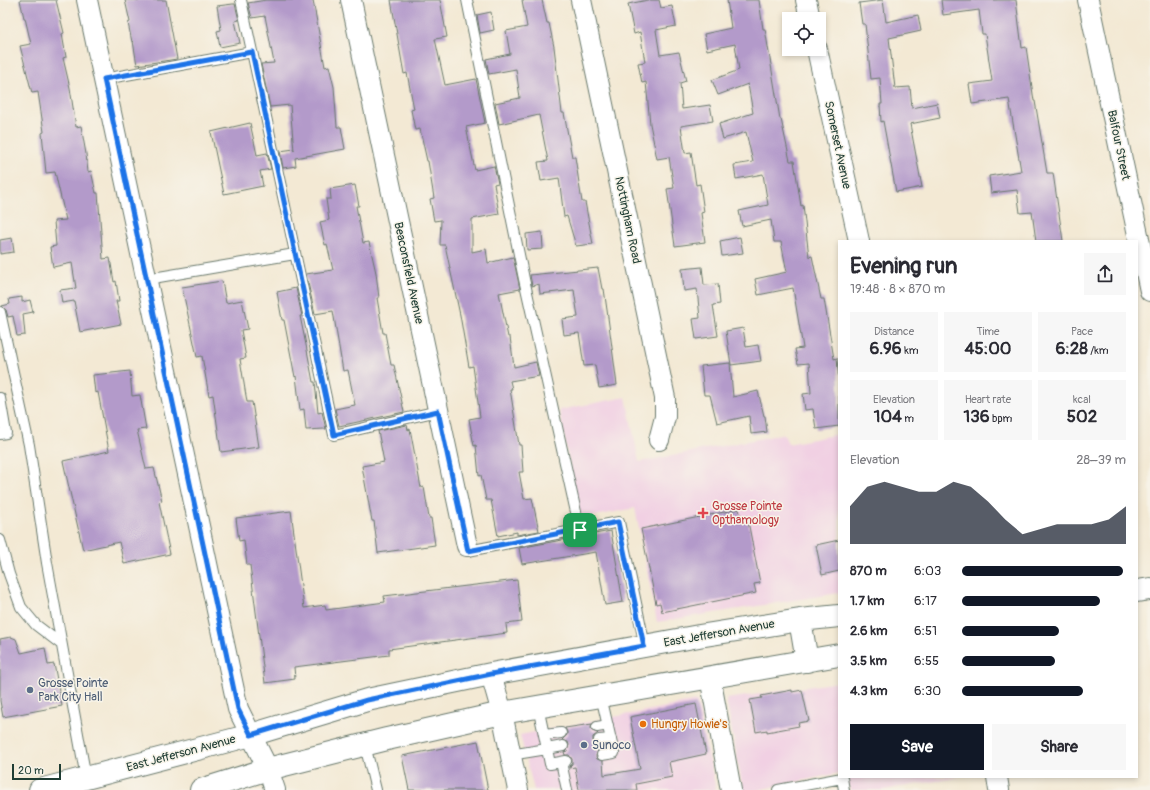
<!DOCTYPE html>
<html lang="en">
<head>
<meta charset="utf-8">
<style>
  :root { --surface:#fff; --page:#f7f7f7; --text:#2b2b33; --muted:#7c7c81; --accent:#111827 }
  body { margin:0; font-family:Pangolin,sans-serif; background:var(--page); color:var(--text); height:100vh; display:flex; flex-direction:column; font-size:15px; white-space:nowrap }
  * { box-sizing:border-box; margin:0 }
  p { font-size:13px; color:var(--muted) }
  .icon { flex:none; width:22px; height:22px; fill:none; stroke:currentColor; stroke-width:2; stroke-linecap:round; stroke-linejoin:round }
  .map { position:relative; flex:1; overflow:hidden }
  .panel { position:absolute; left:838px; top:240px; width:300px; height:538px; display:flex; flex-direction:column; background:var(--surface); border-radius:0px; box-shadow:0 2px 6px #0003 }
  .panel>* { flex:none }
  .fabs { position:absolute; left:782px; top:12px; display:grid; gap:8px }
  .fabs a { display:grid; place-items:center; width:44px; height:44px; border-radius:0px; background:var(--surface); box-shadow:0 2px 6px #0003; font-size:20px }
  .scale { position:absolute; left:12px; bottom:10px; width:49px; box-sizing:border-box; padding-left:4px; border:2px solid #1f3d34; border-top:0; font-size:11px; line-height:14px; white-space:nowrap; color:#1f3d34; -webkit-text-stroke:3px #f7f3e8; paint-order:stroke }
  .pin { position:absolute; display:grid; place-items:center; width:34px; height:34px; color:#fff; margin:-17px; border-radius:8px; box-shadow:0 2px 6px #0006 }
  .round { display:grid; place-items:center; flex:none; width:42px; height:42px; border-radius:0px; background:var(--page) }
  .head { display:flex; align-items:center; justify-content:space-between; height:68px; padding:0 12px }
  h1 { font-size:22px; font-weight:700; line-height:30px }
  .figures { display:grid; grid-template-columns:repeat(3,1fr); gap:6px; height:68px; padding:4px 12px }
  .figures div { display:grid; align-content:center; border-radius:0px; background:var(--page); text-align:center }
  .figures b { font-size:17px; font-weight:700 }
  .figures small { font-size:11px; font-weight:400 }
  .figures p { font-size:11px }
  .chart { height:112px; padding:8px 12px }
  .chart p { display:flex; justify-content:space-between }
  .chart svg { width:100%; height:72px; margin-top:4px; fill:var(--accent); opacity:.7 }
  .primary-button { display:flex; gap:8px; margin-top:auto; padding:8px 12px }
  .primary-button a { flex:1; height:46px; border-radius:0px; background:var(--accent); color:#fff; font-size:16px; font-weight:700; line-height:46px; text-align:center }
  .primary-button a+a { background:var(--page); color:var(--text) }
  ul { padding:0 12px; list-style:none; font-size:13px }
  li { display:grid; grid-template-columns:64px 48px 1fr; align-items:center; height:30px }
  li i { height:10px; border-radius:5px; background:var(--accent) }
  .map>svg:first-child { display:block }
</style>
</head>
<body>
<div class="map">
<svg width="1150" height="790" viewBox="0 0 1150 790">
  <rect width="100%" height="100%" fill="#f7f3e8"/>
  <filter id="ink" filterUnits="userSpaceOnUse"><feTurbulence type="fractalNoise" baseFrequency=".025" numOctaves="2"/><feDisplacementMap in="SourceGraphic" scale="8" xChannelSelector="R" yChannelSelector="G"/><feConvolveMatrix kernelMatrix="1 2 1 2 8 2 1 2 1" color-interpolation-filters="sRGB"/></filter>
  <filter id="wash" filterUnits="userSpaceOnUse"><feTurbulence type="fractalNoise" baseFrequency=".012" numOctaves="4" result="noise"/><feDisplacementMap in="SourceGraphic" scale="16" xChannelSelector="R" yChannelSelector="G"/><feGaussianBlur stdDeviation="0.9" result="paint"/><feColorMatrix in="noise" values="0 0 0 0 0 0 0 0 0 0 0 0 0 0 0 0 0 1.4 0 .05"/><feComposite in="paint" operator="in"/></filter>
  <g filter="url(#wash)">
    <rect width="100%" height="100%" fill="#f3e9d4"/>
    <path fill="#f1d0e3" d="M626,397l13,65 145,-28 4,10 51,-10v159l-182,29 -22,-114 -55,11 -21,-109z
      M839,682v91l-82,17h-14l-17,-91z
      M697,701l19,89h-182l-14,-55z
      M845,777h115l-77,13h-33z"/>
    <g id="blocks">
      <path fill="#b39aca" d="M20,0h36l8,33 -2,1 4,23 -3,1 7,30 6,39 5,-1 5,28 2,18 3,-1 5,22h2l5,66 7,-1 4,24 2,-1 3,20h-3l5,23 -41,8 -6,-31 -12,2 -2,-13 16,-2 -4,-25 -19,4 -3,-20 6,-1 -2,-25 12,-1 -11,-48 -9,1 -4,-40 2,-1 -6,-40 -6,1 -12,-47 11,-2 -6,-26h-1z
        M125,0h41l11,59 -40,6 -4,-24 -1,1 -4,-19 2,-1z
        M266,0h47l12,67 4,-1 5,21 3,40h4l4,22 -50,9 1,8 -13,2 -3,-17 14,-2v2l-4,-46 -20,2 -9,-43 13,-1 -9,-47 -13,2 -4,-15z
        M391,0h49l7,37 -12,2 10,46 31,-6 9,44 -19,4 9,43 19,-4 4,17 -4,1 5,30 -27,5v33l14,-3 2,14 25,-6 7,32 -21,4 9,44h2l4,30 22,-5 3,14 -29,5 2,8h-2l9,56h2l2,27h-4l5,27 8,-1 7,33 -22,4v-3l-19,4 -7,-36h-5l-5,-25 -2,1 -3,-31 -2,1 -5,-27 11,-2 -7,-51 -4,1 -9,-52 -15,-70h-5l1,-25 -7,1 -4,-22 4,-1 -6,-37h-1l-7,-32 -5,1 -4,-20 3,-1 -7,-36 -3,1z
        M522,0h20l5,23h2l5,24 8,66h2l8,44h3l7,45h3l8,42 -17,2 -9,-30 -3,1 -5,-39 -18,3 -3,-19 10,-1 -9,-46 -40,9 -4,-21 25,-5 -4,-29 -27,5 -3,-15 24,-5 -4,-23 21,-4z
        M648,0h11l2,8 11,-2 4,20 -20,4 4,25 19,-3 7,29 -6,2 2,26 28,-4 3,16 -32,5 4,27 6,-1 5,33 4,-1 4,28 -3,1 4,29 -30,4 -8,-57 7,-1 -5,-31 -12,2 -7,-35 -4,-42 -4,1 -4,-20 7,-1 -5,-30 -6,2 -6,-30z
        M727,0h32l4,29h2l15,90h1l9,42h4l7,45 2,-1 6,52 3,-1 9,43h3l10,60 3,-1 2,25v43l-23,3 -3,-20 -8,1 -2,-16 8,-1 -2,-30 -11,1 -3,-15 8,-1 -10,-60 -35,7 -3,-16 32,-7 -6,-30h-7l-3,-22 -29,6 -3,-15 29,-6 -5,-31 -27,5 -2,-14 19,-3 -7,-30 -23,7 -4,-15 34,-11 -5,-29 -30,11 -6,-15 27,-10 -4,-26 -28,6 -3,-16 27,-6z
        M883,0l3,22 32,-7 3,16 -32,7 6,50 15,-1 2,21 25,-5 3,15 -30,6 12,63 -26,5 -13,-71 -2,1 -1,-18h2l-2,-26 -9,1 -6,-55h-3l-3,-21z
        M941,0h75l6,48 4,-1 8,54h1l12,72h6l10,68h-27l-4,-29 -12,1 -3,-23 -26,3 -2,-17 32,-5 -12,-72 -37,5 -3,-20 23,-3 -7,-47h-3l-3,-24 -36,5z
        M233,4h2l4,16 -4,1 5,22 -20,4 -3,-16 4,-1 -4,-24z
        M491,12l3,18 -14,3 -3,-18z
        M250,123l7,32 10,-2 4,16 -11,2 3,15 -39,8 -13,-62z
        M355,185l4,21h-3l7,37 6,-1 7,31 3,25h-2l6,35h2l6,32h3l10,47 -65,14 -4,-17 20,-4 -7,-35 -5,1 -10,-60 -18,3 -9,-40 27,-4 -6,-26 -2,1 -5,-23 9,-2 -3,-21h5l-1,-10z
        M542,232l1,17 -16,1 -1,-16z
        M740,237l3,16 -21,3 -2,-15z
        M12,238l2,14 -14,2v-14z
        M702,267l2,18 14,-1 2,20 -7,1 5,31 -22,3 -3,-20 7,-1 -3,-29 -13,2 -2,-22z
        M598,268l4,21h2l3,21 10,75 -18,3 -4,-23 -11,1 -5,-33 -15,2 -2,-16 16,-2 -4,-27 -34,4 -1,-10 -7,2 -2,-11z
        M222,281l4,22 16,-3 6,29 -7,1 5,28 -6,1 7,43h5l7,45 -38,5 -8,-57 -4,1 -7,-40 -5,1 -15,-70z
        M296,288l6,28h-2l6,29 7,37h2l3,31 4,-1 4,17h-2l-18,1 -2,-21 -4,1 -4,-34 -1,1 -11,-57h-2l-5,-28z
        M22,297v5l8,-2 3,12 -10,2 2,21 -8,1 -4,-20 -5,1 -2,-7 -4,-4 8,-2 -1,-5z
        M743,328l3,19 12,-2 3,16 -30,4 -5,-34z
        M730,363l3,34 25,-6 6,25h1l2,16 -16,2 -2,-18 -32,7 -7,-28h-6l-3,-29z
        M130,371l2,25 8,-1 6,34 -9,1 9,39 8,-1 8,33 -3,1 11,52 -46,10 -5,-22 -36,8 -20,-89 46,-10 -11,-59 -3,1 -2,-18z
        M407,425l1,5 2,-1 11,59 3,-1 5,31h2l4,27 -57,8 -4,-32h-2l-10,-55 22,-4 -6,-31z
        M739,509l2,9 6,-2 13,67 -6,1 2,9 -94,19 -2,-9 -4,1 -15,-75z
        M291,511l13,97 21,-3 1,5 59,-8 -1,-6 133,-16 5,42 -16,2 1,9 -118,16v6l-95,12 1,12 -30,4 -15,-118h-3l-3,-25 -5,1 -3,-23z
        M611,531l12,71 -18,3 -9,-53 -74,12 -3,-16z
        M839,540v31l-17,4 -6,-30z
        M11,637l5,2 5,14 24,-5 3,17 6,-1 8,42 -59,11 -3,-16v-62z
        M792,690v2l10,-2 7,31 -11,2 1,3 -32,6v-2l-11,2 -6,-32 12,-2 -1,-2z
        M696,704l10,50 -37,8 3,15 -36,7 1,6h-58l-4,-23 -6,1v-1l3,-3v-5l-3,-4h-4l-1,-3 3,-1 2,-6 -1,-3 -6,-2 5,-5v-3l-2,-4 27,-4 -1,4 1,3 6,2 -5,4v4l3,5h5v3l-3,1 -2,6 1,3 6,2 1,14 36,-6 -10,-52z
        M478,741l10,49h-79l-7,-34z"/>
    </g>
  </g>
  <g filter="url(#ink)">
    <use href="#blocks" fill-opacity="0" stroke="#69796c" stroke-width="1"/>
    <g fill="none" stroke-linecap="round" stroke-linejoin="round">
      <g stroke="#69796c" stroke-width="12">
        <path id="service" d="M241,0l93,435 104,-24
          M467,0l57,279 56,251
          M104,79l148,-27
          M147,279l148,-25
          M0,312l29,133 18,118 39,215
          M0,398l6,35 -6,1
          M0,540l9,34 12,33 15,18 25,19
          M467,547l1,4 151,-29 26,124
          M601,696l13,57 -12,2
          M597,727l11,-2
          M544,735l17,-2
          M599,740l12,-1
          M365,745l11,45
          M563,746l-16,3 3,15 16,-3
          M510,755l37,-6 -9,-42
          M561,762l6,28
          M778,790l64,-12 2,12"/>
      </g>
      <g stroke="#69796c" stroke-width="22">
        <path id="minor" d="M87,0l151,709 30,60 7,21
          M351,0l116,546
          M581,0l84,398v19l-6,23
          M806,0l4,19
          M1088,0l62,291
          M817,49l42,192
          M491,674l11,39 16,77
          M710,677l21,113
          M997,777l2,13"/>
      </g>
      <g stroke="#69796c" stroke-width="24">
        <path id="secondary" d="M1137,591l13,-2
          M800,620l7,41
          M40,790l211,-55 116,-35 124,-26 208,-38 101,-16 39,-4
          M201,790l67,-21 119,-30 115,-26 337,-58"/>
      </g>
      <use href="#service" stroke="#fff" stroke-width="10"/>
      <use href="#minor" stroke="#fff" stroke-width="20"/>
      <use href="#secondary" stroke="#fff" stroke-width="22"/>
    </g>
  </g>
  <g fill="none" stroke-linecap="round" stroke-linejoin="round" filter="url(#ink)">
    <g stroke="#fff" stroke-width="8">
      <path id="route" d="M252,52l82,383 104,-24 30,140 150,-29 26,124 -153,28 -124,26 -116,35 -13,-26 -134,-630z"/>
    </g>
    <use href="#route" stroke="#1a73e8" stroke-width="5"/>
  </g>
  <path fill="#e0444e" stroke="#f7f3e8" stroke-width="1.5" d="M701 507h4v4h4v4h-4v4h-4v-4h-4v-4h4z"/>
  <g fill="#5c6f8a" stroke="#f7f3e8" stroke-width="1.5">
    <circle cx="30" cy="690" r="4"/>
    <circle cx="584" cy="745" r="4"/>
  </g>
  <circle fill="#e8710a" stroke="#f7f3e8" stroke-width="1.5" cx="643" cy="724" r="4"/>
  <g text-anchor="middle" stroke-width="3" stroke-linejoin="round" paint-order="stroke">
    <g font-size="12" fill="#1f3d34" stroke="#f7f3e8">
      <text transform="translate(838 145) rotate(78)" y="4">Somerset Avenue</text>
      <text transform="translate(1119 145) rotate(78)" y="4">Balfour Street</text>
      <text transform="translate(628 220) rotate(78)" y="4">Nottingham Road</text>
      <text transform="translate(409 273) rotate(78)" y="4">Beaconsfield Avenue</text>
      <text transform="translate(719 633) rotate(-10)" y="4">East Jefferson Avenue</text>
      <text transform="translate(181 753) rotate(-15)" y="4">East Jefferson Avenue</text>
    </g>
    <g font-size="12" fill="#be3a42" stroke="#f7f3e8" text-anchor="start">
      <text x="712" y="510">Grosse Pointe<tspan x="712" dy="14">Opthamology</tspan></text>
    </g>
    <g font-size="12" fill="#4e5e75" stroke="#f7f3e8" text-anchor="start">
      <text x="38" y="687">Grosse Pointe<tspan x="38" dy="14">Park City Hall</tspan></text>
      <text x="592" y="749">Sunoco</text>
    </g>
    <g font-size="12" fill="#c56008" stroke="#f7f3e8" text-anchor="start">
      <text x="651" y="728">Hungry Howie's</text>
    </g>
  </g>
</svg>
<div class="fabs">
<a><svg class="icon" aria-label="locate" viewBox="0 0 24 24"><circle cx="12" cy="12" r="6"/><path d="M12 2v4M12 18v4M2 12h4M18 12h4"/></svg></a>
</div>
<div class="scale">20 m</div>
<div class="pin" style="left:580px;top:530px;background:#1e9e55"><svg class="icon" aria-label="arrive" viewBox="0 0 24 24"><path d="M6 21V4h12l-3 4 3 4H6"/></svg></div>
<section class="panel">
<div class="head"><div><h1>Evening run</h1><p>19:48 · 8 × 870 m</p></div><a class="round"><svg class="icon" aria-label="share" viewBox="0 0 24 24"><path d="M12 15V3M7 8l5-5 5 5M5 13v7h14v-7"/></svg></a></div>
<div class="figures">
<div><p>Distance</p><b>6.96<small> km</small></b></div>
<div><p>Time</p><b>45:00</b></div>
<div><p>Pace</p><b>6:28<small> /km</small></b></div>
</div>
<div class="figures">
<div><p>Elevation</p><b>104<small> m</small></b></div>
<div><p>Heart rate</p><b>136<small> bpm</small></b></div>
<div><p>kcal</p><b>502</b></div>
</div>
<div class="chart"><p><span>Elevation</span>28–39 m</p>
<svg viewBox="0 0 160 44" preserveAspectRatio="none"><path d="M0 44V21L10 9L20 6L30 9L40 12L50 12L60 6L70 9L80 18L90 29L100 38L110 35L120 32L130 32L140 32L150 29L160 21V44z"/></svg>
</div>
<ul>
<li><b>870 m</b>6:03<i style="width:98%"></i></li>
<li><b>1.7 km</b>6:17<i style="width:84%"></i></li>
<li><b>2.6 km</b>6:51<i style="width:59%"></i></li>
<li><b>3.5 km</b>6:55<i style="width:57%"></i></li>
<li><b>4.3 km</b>6:30<i style="width:74%"></i></li>
</ul>
<div class="primary-button"><a>Save</a><a>Share</a></div>
</section>
</div>
</body>
</html>
